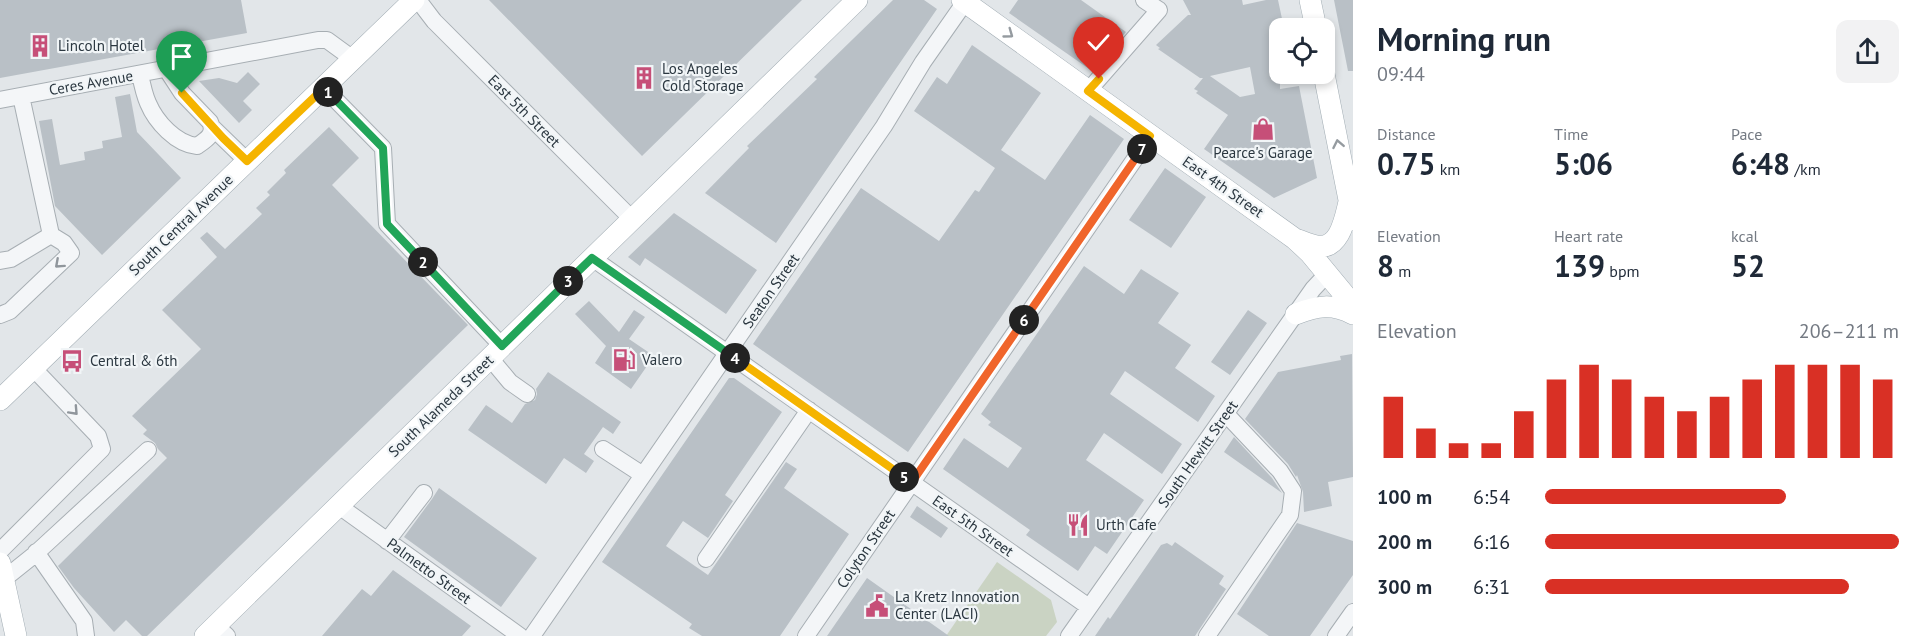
<!DOCTYPE html>
<html lang="en">
<head>
<meta charset="utf-8">
<style>
  :root { --surface:#fff; --page:#f2f2f3; --text:#1f2937; --muted:#747a83; --accent:#d93025 }
  body { margin:0; font-family:"PT Sans",sans-serif; background:var(--page); color:var(--text); height:100vh; display:flex; flex-direction:column; font-size:22px; white-space:nowrap }
  * { box-sizing:border-box; margin:0 }
  p { font-size:20px; color:var(--muted) }
  .icon { flex:none; width:33px; height:33px; fill:none; stroke:currentColor; stroke-width:2; stroke-linecap:round; stroke-linejoin:round }
  .map { position:relative; flex:1; overflow:hidden }
  .sheet { display:flex; flex-direction:column; background:var(--surface); width:570px }
  .sheet>* { flex:none }
  .tools { position:absolute; left:1269px; top:18px; display:grid; gap:12px }
  .tools a { display:grid; place-items:center; width:66px; height:66px; border-radius:12px; background:var(--surface); box-shadow:0 3px 9px #0003; font-size:30px }
  .pin { position:absolute; display:grid; place-items:center; width:51px; height:51px; color:#fff; margin:-62px -26px; border-radius:50% 50% 50% 0; rotate:-45deg; box-shadow:0 0 6px #0007 }
  .pin .icon { rotate:45deg }
  .km { position:absolute; width:30px; height:30px; margin:-15px; border-radius:50%; background:#222; color:#fff; font-size:16px; line-height:30px; text-align:center }
  .round { display:grid; place-items:center; flex:none; width:63px; height:63px; border-radius:12px; background:var(--page) }
  .summary { display:flex; align-items:center; justify-content:space-between; height:102px; padding:0 24px }
  h1 { font-size:33px; font-weight:800; line-height:45px }
  .figures { display:grid; grid-template-columns:repeat(3,1fr); gap:9px; height:102px; padding:6px 24px }
  .figures div { display:grid; align-content:center }
  .figures b { font-size:30px; font-weight:800 }
  .figures small { font-size:16px; font-weight:400 }
  .figures p { font-size:16px }
  .chart { height:168px; padding:12px 24px }
  .chart p { display:flex; justify-content:space-between }
  .chart svg { width:100%; height:108px; margin-top:6px; stroke:var(--accent); stroke-width:6 }
  ul { padding:0 24px; list-style:none; font-size:20px }
  li { display:grid; grid-template-columns:96px 72px 1fr; align-items:center; height:45px }
  li i { height:15px; border-radius:8px; background:var(--accent) }
  main { display:flex; flex:1; min-height:0 }
  .map>svg:first-child { display:block }
</style>
</head>
<body>
<main>
<div class="map">
<svg width="1353" height="636" viewBox="0 0 1353 636">
  <rect width="100%" height="100%" fill="#e2e6e9"/>
  <path fill="#cad3c3" d="M997,562l54,38 6,22 -11,14h-100z"/>
  <path fill="#b9c0c6" fill-rule="evenodd" d="M0,0h241l6,33 -247,45z
    M489,0h313l-160,156z
    M893,0h31l13,9 -161,234 -71,-50 44,-45 -2,-2 70,-67 -3,-2z
    M1018,0h63l45,32 -34,39 -83,-58z
    M1183,0h59l1,5 23,-5h12l6,28h-4v61l19,-3 18,92 -43,20 -70,-49 24,-34 -32,-22 2,-2 -4,-2 9,-11h-3l-42,-29 2,-1 -4,-3 32,-30h3zM1250,67l5,27 -15,3 -30,-21z
    M1334,0h19v71h-5z
    M972,45l69,48 -40,57 44,30 45,-65 34,24 -216,313 -155,-108 108,-156 78,53 36,-51 4,2 16,-24 -81,-57 23,-34 10,7z
    M248,72l12,12 -17,17 9,9 -13,13 -40,-42 20,-3 18,5z
    M130,94l7,38 44,46 -79,77 -47,-49 -16,-85 13,-2 8,46 25,-5 -1,-8 19,-4 -1,-7 20,-4 -7,-40z
    M329,127l30,31 -27,27 136,140 -321,311h-5l-16,-16 -12,12 -40,-44 -16,-22 109,-108 -9,-9 -3,-6 -12,-9 4,-4 -15,-14 69,-67 -39,-39 55,-53 -17,-19 7,-6 18,17 37,-35 -6,-6 14,-13 -3,-3 19,-19 -2,-3z
    M1165,168l41,29 -35,51 -42,-28z
    M674,213l83,57 -31,44 -81,-56 -5,8 -12,-9z
    M1084,266l40,28 17,-25 38,24 -21,30 33,22 -16,23 40,28 -17,26 -73,-51 -15,23 72,50 -20,30 -58,-41 -18,27 58,40 -37,54 -12,-8 -17,25 -52,-36 4,-5 -87,-61 21,-31 44,30 14,-20 -34,-23 3,-3 -10,-8z
    M589,301l30,31 15,-22 11,7 -16,22 25,17 -23,33 -36,-26 11,-17 -31,-32z
    M1248,310l19,13 -37,52 -19,-13z
    M1352,354l1,123 -25,5 4,24 -28,6 -1,-20 -6,-17 -1,2 -8,-13 -43,-45 33,-47 63,-12 -1,-4z
    M548,372l73,50 -8,12 -10,-7 -19,27 10,7 -8,12 -22,-15 -18,26 -78,-54 18,-25 26,18 13,-19 10,-4 2,-6 -1,-5z
    M729,378h5l48,34 -57,83 8,6 -25,37 -25,-17 -17,25 42,29 78,-113 11,7 -13,19 65,46 -69,102h-78l-13,-8 3,-4 -90,-62z
    M1234,437l38,41 10,15 -58,-41z
    M439,488l98,70 -36,49 -97,-70 28,-38z
    M917,506l31,22 -7,10 -31,-21z
    M1297,523l56,18v34l-43,61h-41l-32,-22z
    M1175,542l49,34 -5,8 7,5 -31,47h-100l13,-19 2,2 51,-74 6,-2 5,3z
    M393,570l78,56 -9,10h-140l40,-47 9,7z
    M867,578l82,58h-122z"/>
  <g fill="none" stroke-linecap="round" stroke-linejoin="round">
    <g stroke="#a7aeb3" stroke-width="18">
      <path id="minor" d="M418,0l16,21 198,198
        M140,74c2,10 4,20 8,29 8,19 28,41 49,43 9,-6 19,-12 13,-24l-28,-29 -15,-23
        M324,88l59,60 4,76 115,122
        M1088,91l71,-81 -15,-10
        M21,96l30,139
        M0,100l318,-60h9l26,19
        M213,128l34,33
        M592,258l497,349
        M0,261l11,-2 40,-24 13,8 7,10 -61,58 -10,4
        M490,358l20,24 17,12
        M603,449l40,26
        M339,506l181,130
        M387,541l37,-48
        M0,551l102,-102 -4,-13 -64,-67
        M36,552l48,69 2,15
        M706,559l103,-149
        M4,579l30,-24 114,-105
        M216,626l11,10
        M532,636l352,-510 39,-64 42,-60
        M806,636l344,-499
        M1069,636l244,-347 15,-16
        M1207,636l83,-121 3,-24 -13,-20 -54,-57
        M1336,636l17,-24"/>
    </g>
    <g stroke="#a2adb4" stroke-width="22">
      <path id="major" d="M962,0l333,239 15,14 43,52
        M1310,0l6,28
        M1324,74l29,146
        M1298,240c6,2 13,5 19,6 23,4 28,-28 32,-44
        M1296,314c21,-8 36,-11 57,0
        M0,400l414,-400
        M0,563l16,73
        M205,636l652,-636"/>
    </g>
    <use href="#minor" stroke="#f4f6f8" stroke-width="16"/>
    <use href="#major" stroke="#fff" stroke-width="21"/>
  </g>
  <defs><path id="oneway-chevron" d="M-2-3.5L2.5 0L-2 3.5" fill="none" stroke-width="1.6" stroke-linecap="round" stroke-linejoin="round" transform="scale(1.5)"/></defs>
  <g stroke="#959ba0">
    <use href="#oneway-chevron" transform="translate(1009 34) rotate(36)"/>
    <use href="#oneway-chevron" transform="translate(1338 144) rotate(-101)"/>
  </g>
  <g stroke="#90969c">
    <use href="#oneway-chevron" transform="translate(59 264) rotate(138)"/>
    <use href="#oneway-chevron" transform="translate(74 411) rotate(47)"/>
  </g>
  <g fill="none" stroke-linecap="round" stroke-linejoin="round">
    <g stroke="#fff" stroke-width="12">
      <path id="split-1" d="M182,93l41,45 24,23 77,-73 4,4"/>
    </g>
    <g stroke="#fff" stroke-width="12">
      <path id="split-2" d="M328,92l55,56 4,76 36,38"/>
    </g>
    <g stroke="#fff" stroke-width="12">
      <path id="split-3" d="M423,262l79,84 66,-65"/>
    </g>
    <g stroke="#fff" stroke-width="12">
      <path id="split-4" d="M568,281l24,-23 143,100"/>
    </g>
    <g stroke="#fff" stroke-width="12">
      <path id="split-5" d="M735,358l169,119"/>
    </g>
    <g stroke="#fff" stroke-width="12">
      <path id="split-6" d="M904,477l8,5 112,-162"/>
    </g>
    <g stroke="#fff" stroke-width="12">
      <path id="split-7" d="M1024,320l118,-171"/>
    </g>
    <g stroke="#fff" stroke-width="12">
      <path id="split-8" d="M1099,79l-11,12 62,45 -8,13"/>
    </g>
    <use href="#split-1" stroke="#f5b400" stroke-width="8"/>
    <use href="#split-2" stroke="#22a559" stroke-width="8"/>
    <use href="#split-3" stroke="#22a559" stroke-width="8"/>
    <use href="#split-4" stroke="#22a559" stroke-width="8"/>
    <use href="#split-5" stroke="#f5b400" stroke-width="8"/>
    <use href="#split-6" stroke="#f0652b" stroke-width="8"/>
    <use href="#split-7" stroke="#f0652b" stroke-width="8"/>
    <use href="#split-8" stroke="#f5b400" stroke-width="8"/>
  </g>
  <defs>
    <g id="building-bare" transform="scale(1.8)"><path d="M-4-6H4V6H1V3H-1V6H-4ZM-2.5-4.3h1.7v1.8h-1.7ZM.8-4.3h1.7v1.8H.8ZM-2.5-1h1.7V.8h-1.7ZM.8-1h1.7V.8H.8Z" fill="#c64f78" stroke="#f1f5f7" stroke-width="2.5" paint-order="stroke"/></g>
    <g id="shop-bare" transform="scale(1.8)"><path d="M-5-2.5h2.3a2.7 3.5 0 0 1 5.4 0H5L5.5 6h-11ZM-1.5-2.5h3a1.5 2.3 0 0 0-3 0Z" fill="#c64f78" stroke="#f1f5f7" stroke-width="2.5" paint-order="stroke"/></g>
    <g id="fuel-bare" transform="scale(1.8)"><path d="M-5.5-6h7V0h2V4h1.3V-2.5L3-4.5l.8-.8L6-3V5H2.5V1h-1V6h-7ZM-4.2-4.7v3.2H.2V-4.7Z" fill="#c64f78" stroke="#f1f5f7" stroke-width="2.5" paint-order="stroke"/></g>
    <g id="bus-bare" transform="scale(1.8)"><path d="M-5-6H5V4H4V6H2V4H-2V6H-4V4H-5ZM-3.5-4V0h7V-4ZM-3.5 1.2v1.5H-2V1.2ZM2 1.2v1.5H3.5V1.2Z" fill="#c64f78" stroke="#f1f5f7" stroke-width="2.5" paint-order="stroke"/></g>
    <g id="restaurant-bare" transform="scale(1.8)"><path d="M-5-6h1v4h1v-4h1v4h1v-4h1v5L-1.5 .5V6h-2V.5L-5-1ZM5-6V6H3V1.5H1.5Q1.5-4 5-6Z" fill="#c64f78" stroke="#f1f5f7" stroke-width="2.5" paint-order="stroke"/></g>
    <g id="civic-bare" transform="scale(1.8)"><path d="M-.6-6.5H3V-4.5H.6V-3L4-1V1h2V6H-6V1h2V-1L-.6-3ZM-1.2 2.5V6h2.4V2.5Z" fill="#c64f78" stroke="#f1f5f7" stroke-width="2.5" paint-order="stroke"/></g>
  </defs>
  <g fill-rule="evenodd">
    <use href="#building-bare" x="40" y="46"/>
    <use href="#building-bare" x="644" y="78"/>
    <use href="#shop-bare" x="1263" y="129"/>
    <use href="#fuel-bare" x="624" y="360"/>
    <use href="#bus-bare" x="72" y="361"/>
    <use href="#restaurant-bare" x="1078" y="525"/>
    <use href="#civic-bare" x="877" y="606"/>
  </g>
  <g text-anchor="middle" stroke-width="4.5" stroke-linejoin="round" paint-order="stroke">
    <g font-size="15" fill="#2b3740" stroke="#f1f5f7" text-anchor="start">
      <text x="58" y="51">Lincoln Hotel</text>
      <text x="662" y="74">Los Angeles<tspan x="662" dy="17">Cold Storage</tspan></text>
      <text x="1263" y="158" text-anchor="middle">Pearce's Garage</text>
      <text x="642" y="365">Valero</text>
      <text x="90" y="366">Central &amp; 6th</text>
      <text x="1096" y="530">Urth Cafe</text>
      <text x="895" y="602">La Kretz Innovation<tspan x="895" dy="17">Center (LACI)</tspan></text>
    </g>
    <g font-size="15" fill="#2b3740" stroke="#f1f5f7">
      <text transform="translate(91 83) rotate(-10)" y="5">Ceres Avenue</text>
      <text transform="translate(524 111) rotate(45)" y="5">East 5th Street</text>
      <text transform="translate(1223 187) rotate(35)" y="5">East 4th Street</text>
      <text transform="translate(181 225) rotate(-44)" y="5">South Central Avenue</text>
      <text transform="translate(771 291) rotate(-55)" y="5">Seaton Street</text>
      <text transform="translate(441 406) rotate(-44)" y="5">South Alameda Street</text>
      <text transform="translate(1198 454) rotate(-55)" y="5">South Hewitt Street</text>
      <text transform="translate(973 526) rotate(35)" y="5">East 5th Street</text>
      <text transform="translate(866 549) rotate(-56)" y="5">Colyton Street</text>
      <text transform="translate(429 571) rotate(36)" y="5">Palmetto Street</text>
    </g>
  </g>
</svg>
<div class="tools">
<a><svg class="icon" aria-label="locate" viewBox="0 0 24 24"><circle cx="12" cy="12" r="6"/><path d="M12 2v4M12 18v4M2 12h4M18 12h4"/></svg></a>
</div>
<div class="pin" style="left:182px;top:93px;background:#1e9e55"><svg class="icon" aria-label="arrive" viewBox="0 0 24 24"><path d="M6 21V4h12l-3 4 3 4H6"/></svg></div>
<div class="pin" style="left:1099px;top:79px;background:#d93025"><svg class="icon" aria-label="check" viewBox="0 0 24 24"><path d="M5 12l5 5 9-10"/></svg></div>
<b class="km" style="left:328px;top:92px">1</b>
<b class="km" style="left:423px;top:262px">2</b>
<b class="km" style="left:568px;top:281px">3</b>
<b class="km" style="left:735px;top:358px">4</b>
<b class="km" style="left:904px;top:477px">5</b>
<b class="km" style="left:1024px;top:320px">6</b>
<b class="km" style="left:1142px;top:149px">7</b>
</div>
<section class="sheet">
<div class="summary"><div><h1>Morning run</h1><p>09:44</p></div><a class="round"><svg class="icon" aria-label="share" viewBox="0 0 24 24"><path d="M12 15V3M7 8l5-5 5 5M5 13v7h14v-7"/></svg></a></div>
<div class="figures">
<div><p>Distance</p><b>0.75<small> km</small></b></div>
<div><p>Time</p><b>5:06</b></div>
<div><p>Pace</p><b>6:48<small> /km</small></b></div>
</div>
<div class="figures">
<div><p>Elevation</p><b>8<small> m</small></b></div>
<div><p>Heart rate</p><b>139<small> bpm</small></b></div>
<div><p>kcal</p><b>52</b></div>
</div>
<div class="chart"><p><span>Elevation</span>206–211 m</p>
<svg viewBox="0 0 160 44" preserveAspectRatio="none"><path d="M5 44V19M15 44V32M25 44V38M35 44V38M45 44V25M55 44V12M65 44V6M75 44V12M85 44V19M95 44V25M105 44V19M115 44V12M125 44V6M135 44V6M145 44V6M155 44V12"/></svg>
</div>
<ul>
<li><b>100 m</b>6:54<i style="width:68%"></i></li>
<li><b>200 m</b>6:16<i style="width:100%"></i></li>
<li><b>300 m</b>6:31<i style="width:86%"></i></li>
</ul>
</section>
</main>
</body>
</html>
